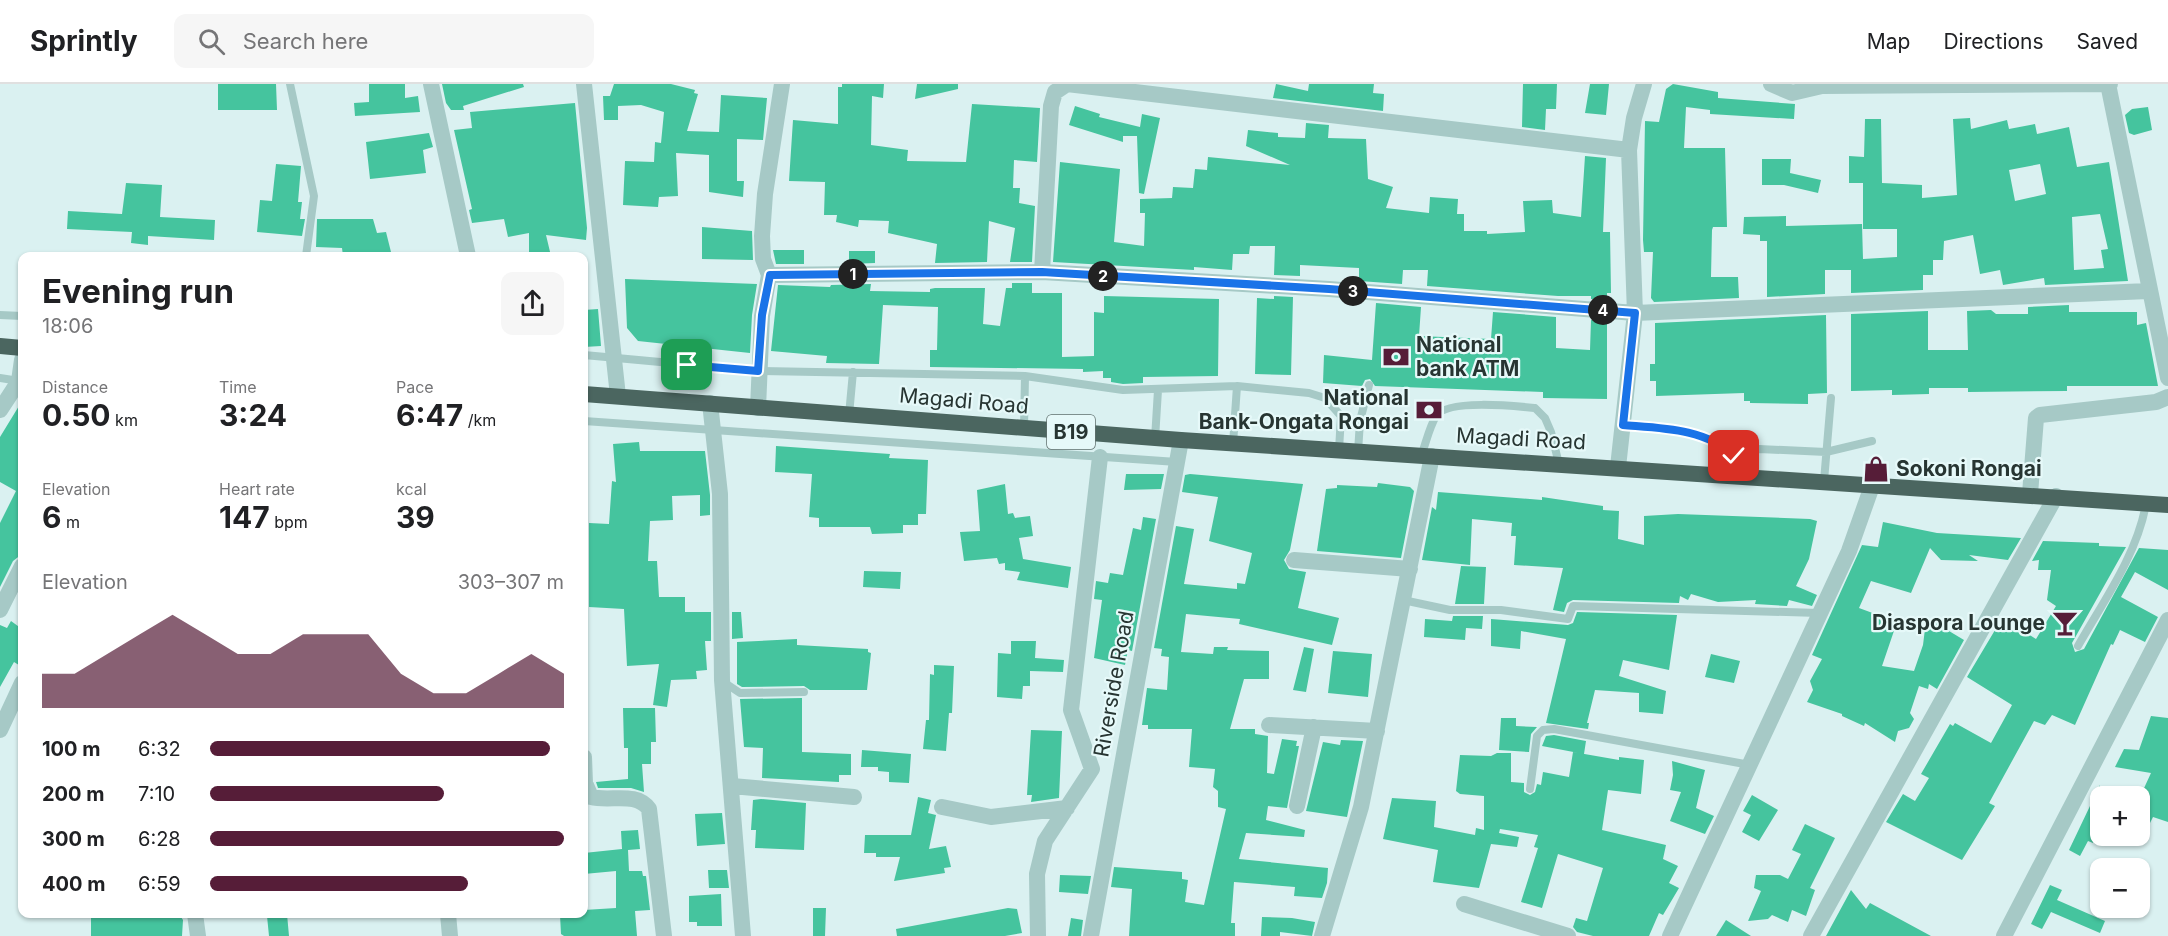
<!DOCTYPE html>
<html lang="en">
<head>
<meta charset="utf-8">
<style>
  :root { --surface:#fff; --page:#f6f6f6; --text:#202124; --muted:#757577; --line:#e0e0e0; --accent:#561d38 }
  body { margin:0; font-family:Inter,sans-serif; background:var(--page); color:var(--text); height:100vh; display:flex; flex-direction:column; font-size:22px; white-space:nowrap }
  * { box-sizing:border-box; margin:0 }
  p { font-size:20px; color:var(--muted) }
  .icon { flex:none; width:33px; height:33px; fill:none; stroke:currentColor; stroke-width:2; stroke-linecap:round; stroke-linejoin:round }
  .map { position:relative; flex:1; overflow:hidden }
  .panel { position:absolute; left:18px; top:168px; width:570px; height:666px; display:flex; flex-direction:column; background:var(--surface); border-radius:12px; box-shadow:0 2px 4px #0004 }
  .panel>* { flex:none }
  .controls { position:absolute; left:2090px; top:702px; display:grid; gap:12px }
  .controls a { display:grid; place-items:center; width:60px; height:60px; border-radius:12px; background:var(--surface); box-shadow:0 2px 4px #0004; font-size:30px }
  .pin { position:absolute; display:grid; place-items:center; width:51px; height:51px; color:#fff; margin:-26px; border-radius:12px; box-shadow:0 3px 9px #0006 }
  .km { position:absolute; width:30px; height:30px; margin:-15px; border-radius:50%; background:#222; color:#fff; font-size:16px; line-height:30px; text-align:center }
  .round { display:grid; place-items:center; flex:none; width:63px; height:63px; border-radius:12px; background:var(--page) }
  .summary { display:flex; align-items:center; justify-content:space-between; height:102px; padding:0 24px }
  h1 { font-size:33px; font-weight:700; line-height:45px }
  .stats { display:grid; grid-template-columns:repeat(3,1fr); gap:9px; height:102px; padding:6px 24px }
  .stats div { display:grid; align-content:center }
  .stats b { font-size:30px; font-weight:700 }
  .stats small { font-size:16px; font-weight:400 }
  .stats p { font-size:16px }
  .chart { height:168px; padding:12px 24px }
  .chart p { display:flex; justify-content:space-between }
  .chart svg { width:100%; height:108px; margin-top:6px; fill:var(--accent); opacity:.7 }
  ul { padding:0 24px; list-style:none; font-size:20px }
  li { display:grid; grid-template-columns:96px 72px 1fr; align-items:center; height:45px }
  li i { height:15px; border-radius:8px; background:var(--accent) }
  header { display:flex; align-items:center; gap:36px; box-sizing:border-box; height:84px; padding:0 30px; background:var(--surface); border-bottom:2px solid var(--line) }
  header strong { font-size:28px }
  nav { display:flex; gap:33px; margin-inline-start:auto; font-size:21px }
  .search { width:420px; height:54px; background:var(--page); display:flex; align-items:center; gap:15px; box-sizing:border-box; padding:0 21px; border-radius:12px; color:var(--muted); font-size:22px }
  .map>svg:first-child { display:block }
</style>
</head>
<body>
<header>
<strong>Sprintly</strong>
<div class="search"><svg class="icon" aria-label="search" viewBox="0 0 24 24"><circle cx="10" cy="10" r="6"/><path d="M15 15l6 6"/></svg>Search here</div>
<nav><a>Map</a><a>Directions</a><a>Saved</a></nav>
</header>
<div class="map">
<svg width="2168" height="852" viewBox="0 0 2168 852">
  <rect width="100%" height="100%" fill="#daf1f1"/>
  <path fill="#45c49e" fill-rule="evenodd" d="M218,0h58l1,26h-59z
    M369,0h36v14l13,-2 2,16 -65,4 -1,-13 15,-1z
    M442,0h81l1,3 -61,19 1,4h-13l-5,-7z
    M614,0h57l24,6 -1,3 4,1 -11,37 32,1 2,-37 46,3 -4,42 -26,-1v42h7l-1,16 -34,-5v-37l-33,-2 2,43 -19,1 -1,10 -35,-2 2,-44 29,1 1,-20 6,1 3,-31 -23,-7 -23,1v14h-14l-1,-24h7z
    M842,0h42l-1,14 -11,-2 -1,49 37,5 -1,11 59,1 6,-58 68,4 -3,54 -23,-2 -1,28h7l-1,15 16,3 -3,56h-22l5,-34 -26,-7 -2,41 -52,1 2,-19 -49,-11 1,-12 -30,-1 -1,7 -22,-5 1,-7h-13l1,-33 -36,-1 4,-61 45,4v-37h4z
    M917,0h41v5l-43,10z
    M1276,0l32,7 1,-7h65l-1,9 11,1 -1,17 -110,-13z
    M1523,0h34l-1,25h-10l-1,21 -23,-3z
    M1590,0h19l-3,31 -21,-2z
    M1673,0l45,8v6l77,6 -1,15 -84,-5v-4l-24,-3 -2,41h41l2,79h-14l-1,3 -1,47h27l1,21 -85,4 -3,-4 2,-46h-9l-1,-12 2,-119 14,1 7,-33z
    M575,19l12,125 -1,12 -40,-5 5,21h-22v-23l-21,4 -4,-18 -32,4 -3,-13 3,-1 -18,-79 18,-2 -2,-16z
    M1075,22l25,8 -1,3 41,10 2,-13 18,4 -16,76 -5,-1 -2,-57h-14v6l-54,-17z
    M2148,23l4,23 -18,5 -5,-2 -4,-18 7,-6z
    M1970,34l1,11 36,-9 2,9 26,-5 2,10 32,-7 8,40 32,-5 19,119 -83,4 -1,-7 -41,7 -3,-15 -20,4 -7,-39 -29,6 -1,19h-10v15h-10v15l-72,3v-23h-26v24l-58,3v-56h-7v-6l-17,-1 1,-17 42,-1v10l76,-2 1,35 34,-2v-28h-34v-46h-14v-27l15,1 1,-38h16l1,64 40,2v13l35,-3 -4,-76zM2040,80l6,30 -31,7 -6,-31zM2100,130l8,35 -7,1 3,18 -30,2 -2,-53z
    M1306,39l23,2 -1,13 38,1 2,40 25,8 -7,21 43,5 1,-16 28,2 -1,15h7v17h23v3l38,-2 -2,-31 29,-1 1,13 28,4 4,-61 21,2 -3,74h7l1,61h-4v7l-16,-1v-3h-33l-131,-10 1,-16h-25l-1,14 -43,-3v-13l-59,-3v11l-26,-1 1,-29h-25l-1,8h-16l-1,16 -38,-3v3l-141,-8 7,-100 60,7 -6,73 30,4 1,-33h-5v-14l32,-1 1,-11 20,1 2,-19 12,1 1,-13 82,8 -44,-19 2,-16 30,3v4l27,1z
    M429,49l4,14 -10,3 3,23 -56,6 -4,-37z
    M1762,75h29l-1,14 31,7 -3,13 -34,-8h-22z
    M276,80l25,2 -3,36h4l-2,17h5l-3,17 -45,-4 3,-32 12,1z
    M126,99l36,2 -2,32 55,3 -1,20 -66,-4v9l-17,-2 1,-11 -65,-3 1,-18 54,3z
    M317,135h56l4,14 9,-1 6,24h-49l-1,-8 -26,-1z
    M702,143l50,4 1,29 -51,-1z
    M773,166h31v14h-28z
    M849,167h26v12l-26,1z
    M625,195l132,5 -5,31 -2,38 -112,-12 -11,-13z
    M1012,199h20v10h30v64l32,-1v-44l10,1v-17l115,3 -1,77 -75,1v6l-20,1 -12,-2v-4h-8v-7l-20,1v-3l-153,-2v-17h7l1,-43 -55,-2 -4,59 -53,-1 1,-7 -56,-5 7,-66 52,2 1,-2 40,-1 -1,7 60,1v-3l5,-1h50l-2,36 17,2 6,-38h6z
    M1274,212l19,1 -2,78 -36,-1 2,-76 17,1z
    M1376,219l45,4 -2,29 72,3 2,-27 63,5v31l34,2 1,-30 16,1v78l-64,-1v-6l-168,-6 -5,-7 -5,1 -3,6 -39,-3 1,-28 48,5z
    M2069,221v7h68v13l9,-2 12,63h-91v5l-99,1v-4h-39v6l-37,1v-5l-41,1v-77l77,-3v39h40l-1,-39 24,-1 5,4h32v-7z
    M598,225l3,37 -17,1v-37z
    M1826,231l1,78 -19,1v10l-58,-1v-2h-6v-8l-88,3v-15h-6v-17h5v-41z
    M22,317v153l-9,7 -13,26v-64l16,-32 -16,-9v-45z
    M639,358l1,9h65l5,44v20l-10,1v-21l-28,1 1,24 -23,1 -2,40h9l2,36h26v15h26v29h-6l2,29 -11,1 1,8 -26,1 -4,27 -14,-2 6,-41 -32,2 -3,-57 -35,-2v-84l20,1 3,-43 4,1 -3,-38z
    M776,362l114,8 -1,4 39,2 -2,54h-8v11h-15v8l-31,1 -2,-7h-51v-9l-10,-1 3,-43 -37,-2z
    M1126,390h38l-3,15 -37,1z
    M1190,390l113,10 -13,66 -6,10 5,9 17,3 -8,36 41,10 -7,27 -93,-21 1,-5 -54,-5 -5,38 32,2 1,-7h14l-1,3 42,1v28h-25l-14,50h25v5l13,2 -1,37 7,1 8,-35 15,2 -1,5h3l-12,62 -19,-2 -2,14 39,10 -1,7 -58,-4 -7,26 89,9 -1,15 -5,15 -28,-2 1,-9 -61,-5 -3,41h4v13h-106l3,-47 -21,-2 3,-20 68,5v7l6,1 -3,22 19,3 22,-96 -8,-2v-16l-5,-4 2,-18 -26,-2 3,-38h-44v-4h-6l5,-37 20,2 2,-33 -8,-1 1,-7 -8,-1 22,-122 18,3 -10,55 53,5v-6l8,1 7,-31 -43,-12 9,-44 -36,-5 3,-17z
    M1378,399l32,4 4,4 -13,67 -84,-7 9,-62 11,-1v-3l40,2z
    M1005,400l3,30 5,-1 2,5 15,-2 3,20 -14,2 4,21 48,8 -3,21 -51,-8 3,-8 -15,-2v-7l-6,1 -2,-6 -33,3 -4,-29 20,-1 -3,-41z
    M1438,408l104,8v-3l61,9v4l16,1 -1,28 26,6v-29l34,-2 132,5 7,2 -8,38 -13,27 21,9 -5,11 -23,-6 -2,6 -32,-2 1,-4 -38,2 -27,-8 -3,6 -8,-4 -1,7 -106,-3 -6,3 -3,9 -11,-2 10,-42 -49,-3 2,-29h-5l1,-13 -40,-4 -2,46 -48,-5 10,-53 4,3z
    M1143,433l13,2 -24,132 -4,-1 -3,15 -31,-7 8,-58 -8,-1 2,-18 12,2 2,-10 13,2 10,-47 8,2z
    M1883,438l54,11 84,5 -13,22 -39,-5 9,6 -37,-1 -11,-12 -19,45 -40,-12 -12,27 38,14 -15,44 32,5 9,-26 3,-24 8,1 30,18 -27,49 -8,-5 -1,5 -9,-3 -9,27 4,6 -5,9 -11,3 -3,11 -30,-19 -1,3 -22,-10v-2l-35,-12 6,-12 -3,-9 12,-22 -10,-4 50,-110 16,2z
    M2043,457l56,2v3l27,1 -54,96 3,9 9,-3 55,-101 29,2v40l-33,-18 -14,25 37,20 -13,25 -25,-12 -7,15 -2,-1 -36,81 -23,-10 -7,10 -11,-4 -45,82 6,3 -33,54 -76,-38 17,-28 12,7 14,-23 -8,-4 29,-50 3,2 2,-3 36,20 21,-38 -45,-28 34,-57h5l30,19 20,-33 -9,-6 4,-30h-13l1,-10 -7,1z
    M1461,482l25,1 -2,37h-29z
    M864,487l37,1 -1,17 -37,-2z
    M732,528h9l2,26 -11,1z
    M1577,528l100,3 -8,55 -46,-10 -4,16 47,15 -3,23 -24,-2v-19l-44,-3 -8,33h2l-1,6 -42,-6 20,-84 -45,-8 -1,18 -29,-3v-27l77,6 5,-2z
    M1453,532h30l-1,13 -16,-1 -1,12 -41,-3 1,-18 27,2z
    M11,537l11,8v38l-8,-5 -14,25v-62l7,3z
    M797,555v6l71,4v3l3,1 -4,37h-57l-6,-4 -62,1 -5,-3v-42z
    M1011,557h25l-1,17 29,2 -1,12 -33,-1v15h-7l-1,13 -25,-2 1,-44 13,1z
    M1304,563l10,2 -8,43 -13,-2z
    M1333,567l39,3 -4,43 -40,-4z
    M1711,570l29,7 -6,22 -29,-6z
    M934,581l20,1 -2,47h-3l-3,38 -23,-2 3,-29h3l1,-46 4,1z
    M802,614v54l49,2v21h-12v7l-77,-4 1,-30 -19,-1 -4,-48z
    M623,624h32l1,34h-5v22h-9l2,28 -13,-4h-33l-2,-6 32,-3v-31h-4z
    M2151,632l17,2v104l-15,-5 -14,28v-46l12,-26 -36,-6 9,-18 15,1z
    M1501,634h15v8l21,1 -6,7 -2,18 -30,-2z
    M1031,646l31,1 -3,67 -28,4 1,-7h-5z
    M1554,651l32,6 -2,13 -42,-8 4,-10z
    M1341,656l22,1 -16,76 -41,-6 17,-69 17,3z
    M862,666l49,4 -2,29 -20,-1v-10l-11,-1v-4h-17z
    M1573,668l46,8v-3l25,3 -3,34 -33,-4 -6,40 64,15 -3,14 15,7 -9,17 10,5 -16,27 -4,-2 -10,23h-56l-16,-4 -4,-5 3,-9 11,3 16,-53 -45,-14 -16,54 -21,-6 17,-54 -4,-1 4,-12 -38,-6 -1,4 20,4 -2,10 -26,-3 -12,44 -46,-6 5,-32 -55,-11 9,-41 44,3 -2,26 41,8 1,-7 8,2v-34l-24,-2 -4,-3 4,-36 31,1 6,-3h14v29l13,1v9l6,3 5,-3 2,-8 4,1 2,-13 26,5z
    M1672,677l33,9 -9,38 18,8 -9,18 -35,-13 11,-29 -11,-2 3,-15z
    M2100,701v37l-4,8 2,2 -5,11 -5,-2 -8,15 -11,-6z
    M1752,711l26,15 -19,31 -17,-9 9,-17 -8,-4z
    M918,713l13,3 -3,13 8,2 -7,34 17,-3 5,21 -7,1 1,5 -51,8 6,-24h-24v-4h-12l1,-18h46z
    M761,715l45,4 -2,47 -49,-2 1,-18h-5l2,-30z
    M722,729l3,31 -28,2 -2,-32z
    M1805,740l30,14 -25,50 5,2 -9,26 -14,-6 -4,12 -16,-7 -4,4 -20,2 13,-30 -7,-3 2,-13h24l8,4 13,-25 -9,-4z
    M638,746l2,19 -12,1 1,21h13l1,5h3l4,34 -15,1 2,25h-73l-3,-2 -1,-19 24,-1v-4l32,-2v-37l-32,3v-21l38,-4 -1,-18z
    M708,786h19l2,18h-20z
    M1060,791l31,1 -3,18 -29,-2z
    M2050,801l12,5 -5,10 48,21 -5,12 -49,-21 -9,17 -11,-5z
    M1851,806l15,19 4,-6 61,33h-105z
    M721,810l1,32h-25v-4h-8v-26z
    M813,824h13l-1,28h-12z
    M1008,824l9,1 5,24 -17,3h-108l-1,-7z
    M91,830h88l4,6 -1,16h-91z
    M279,830h8l2,22h-20l-2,-20z
    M1262,833l30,1 23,4 -3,14 -32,-4v4h-19z
    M1071,834l12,2 -2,16h-13z
    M1726,836l25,16h-35z"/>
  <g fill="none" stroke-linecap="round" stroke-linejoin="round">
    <path stroke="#a6c9c6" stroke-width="8" d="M290,0l24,112 -8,60
      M0,231l22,1
      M584,271l174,16 267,5 98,14 114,-4 72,7 16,5 16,18 -2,34
      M0,294l19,3
      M849,331l4,-43
      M584,337l593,41
      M1623,341c29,2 92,6 111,31 4,6 8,14 11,20
      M1024,345l1,-53
      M1155,355l3,-49
      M1233,360l4,-58
      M1358,368l2,-31 9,-36
      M1421,372c5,-13 8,-28 15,-40 11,-17 79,-10 99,-8l10,10 6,14 8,32
      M1734,372l25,-7 67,3 46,-11
      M1824,397l7,-83
      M1403,516l47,10h51l67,9 5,-13 246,7
      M2078,562c25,-44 59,-91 68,-142
      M722,597l18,12 64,-1
      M1530,705l7,-53 6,-6 11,-1 196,36"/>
    <path stroke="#a6c9c6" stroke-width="16" d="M431,0l37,172
      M584,0l34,312
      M1771,0l21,9 30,-7 288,-2
      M2108,0l60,294
      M1042,188l9,-166 4,-14 12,-8 562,66
      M769,191l273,-3 287,17 306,24 513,-22
      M710,319l10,91 2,186 21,256
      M758,324l4,-92 7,-41 -6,-16 -1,-23 3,-42 17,-110
      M0,326l19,-29 3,-21
      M1618,383l17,-154 -6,-163 5,-32 10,-34
      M2030,410l6,-76 4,-3 116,-13 12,-5
      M1294,476l116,9
      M0,526l22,-44
      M1269,641l108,6
      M0,646l22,-47
      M584,673l1,26 6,14c20,5 45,-6 58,12l15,127
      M732,702l122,11
      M1297,722l17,-79
      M942,723l49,10 76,-9
      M1464,820l104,32
      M195,830l3,22
      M448,830l2,22
      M1038,852l-1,-62 8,-33 47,-72 -21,-59 29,-253
      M1091,852l90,-496
      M1322,852l39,-129 71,-351
      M1670,852l179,-385 23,-65
      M1811,852l245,-440
      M2004,852l164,-316"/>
    <path stroke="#4b6660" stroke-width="16" d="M0,262l22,2
      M584,310l597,46 987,65"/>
  </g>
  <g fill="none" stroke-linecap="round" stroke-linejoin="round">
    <g stroke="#fff" stroke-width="12">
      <path id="route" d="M687,281l71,6 4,-56 8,-40 272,-3 287,17 306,24 -12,112c36,3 83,3 111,31"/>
    </g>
    <use href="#route" stroke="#1a73e8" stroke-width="8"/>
  </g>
  <defs>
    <g id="bank-bare" transform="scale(2.07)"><path d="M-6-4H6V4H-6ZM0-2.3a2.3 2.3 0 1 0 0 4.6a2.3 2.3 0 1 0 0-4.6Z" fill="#561d38" stroke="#e6f9f9" stroke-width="2.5" paint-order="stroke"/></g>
    <g id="shop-bare" transform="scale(2.07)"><path d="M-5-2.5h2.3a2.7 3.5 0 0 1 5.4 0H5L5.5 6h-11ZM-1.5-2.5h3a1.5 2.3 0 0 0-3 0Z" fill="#561d38" stroke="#e6f9f9" stroke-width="2.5" paint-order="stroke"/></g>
    <g id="bar-bare" transform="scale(2.07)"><path d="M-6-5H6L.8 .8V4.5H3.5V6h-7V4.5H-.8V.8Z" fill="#561d38" stroke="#e6f9f9" stroke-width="2.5" paint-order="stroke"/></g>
  </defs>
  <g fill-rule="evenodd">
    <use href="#bank-bare" x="1396" y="273"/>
    <use href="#bank-bare" x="1429" y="326"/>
    <use href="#shop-bare" x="1876" y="385"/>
    <use href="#bar-bare" x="2065" y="539"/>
  </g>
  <g text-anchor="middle" stroke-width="4.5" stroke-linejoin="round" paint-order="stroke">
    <rect fill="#e6f9f9" stroke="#60706e" stroke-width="1.5" x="1047" y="331" width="48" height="34" rx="4.5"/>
    <g font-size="20" font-weight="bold" fill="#273532">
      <text x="1071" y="355">B19</text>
    </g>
    <g font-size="21" font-weight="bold" fill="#273532" stroke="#e6f9f9" text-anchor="start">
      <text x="1416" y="268">National<tspan x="1416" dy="24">bank ATM</tspan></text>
      <text x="1409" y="321" text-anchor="end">National<tspan x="1409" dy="24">Bank-Ongata Rongai</tspan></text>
      <text x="1896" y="392">Sokoni Rongai</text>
      <text x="2045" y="546" text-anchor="end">Diaspora Lounge</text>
    </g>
    <g font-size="21" fill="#273532" stroke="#e6f9f9">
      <text transform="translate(964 317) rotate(5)" y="7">Magadi Road</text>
      <text transform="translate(1521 355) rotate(3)" y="7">Magadi Road</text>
      <text transform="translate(1114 600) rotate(-80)" y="7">Riverside Road</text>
    </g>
  </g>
</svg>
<div class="controls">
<a>+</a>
<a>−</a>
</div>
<div class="pin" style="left:687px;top:281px;background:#1e9e55"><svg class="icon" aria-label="arrive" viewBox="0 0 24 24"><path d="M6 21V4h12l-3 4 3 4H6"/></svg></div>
<div class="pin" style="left:1734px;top:372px;background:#d93025"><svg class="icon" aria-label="check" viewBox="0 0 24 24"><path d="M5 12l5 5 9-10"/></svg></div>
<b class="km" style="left:853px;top:190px">1</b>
<b class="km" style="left:1103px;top:192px">2</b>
<b class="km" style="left:1353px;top:207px">3</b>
<b class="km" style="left:1603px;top:226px">4</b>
<section class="panel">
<div class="summary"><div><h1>Evening run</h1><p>18:06</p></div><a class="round"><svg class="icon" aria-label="share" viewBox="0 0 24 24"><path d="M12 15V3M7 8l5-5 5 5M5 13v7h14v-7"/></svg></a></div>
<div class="stats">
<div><p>Distance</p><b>0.50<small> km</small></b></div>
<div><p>Time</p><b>3:24</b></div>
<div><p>Pace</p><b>6:47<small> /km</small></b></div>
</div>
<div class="stats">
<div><p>Elevation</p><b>6<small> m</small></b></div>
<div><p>Heart rate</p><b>147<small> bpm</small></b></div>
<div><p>kcal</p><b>39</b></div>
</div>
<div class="chart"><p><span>Elevation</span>303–307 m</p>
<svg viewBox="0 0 160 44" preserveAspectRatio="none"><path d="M0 44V30L10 30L20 22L30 14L40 6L50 14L60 22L70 22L80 14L90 14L100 14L110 30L120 38L130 38L140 30L150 22L160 30V44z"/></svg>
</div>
<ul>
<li><b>100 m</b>6:32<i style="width:96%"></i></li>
<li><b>200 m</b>7:10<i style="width:66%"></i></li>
<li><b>300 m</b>6:28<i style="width:100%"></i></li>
<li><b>400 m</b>6:59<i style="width:73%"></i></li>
</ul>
</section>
</div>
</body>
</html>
